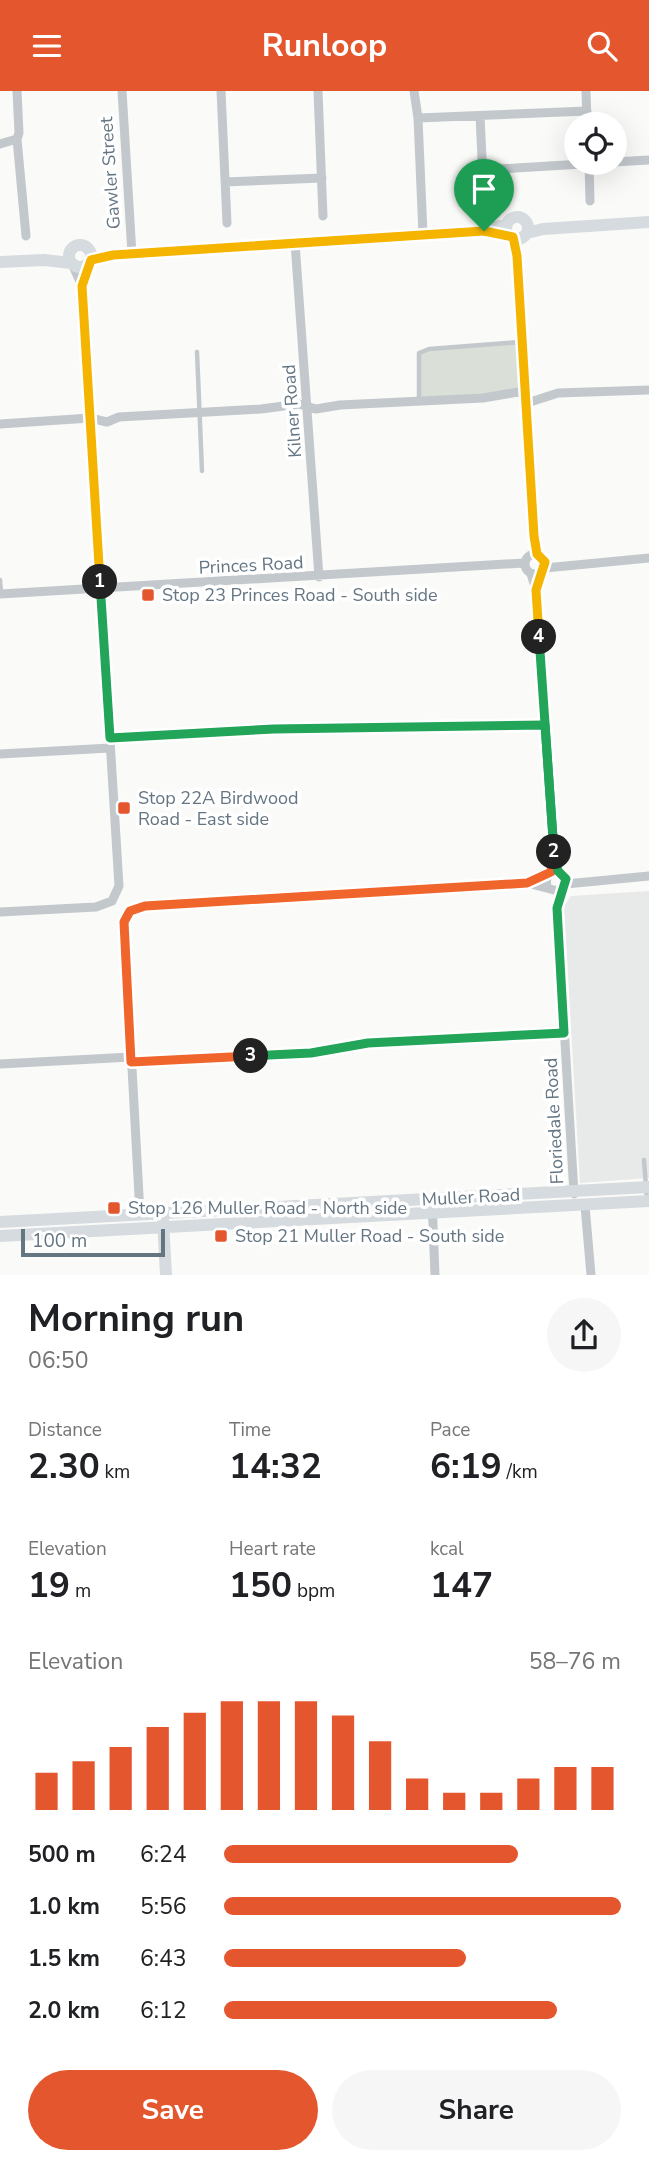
<!DOCTYPE html>
<html lang="en">
<head>
<meta charset="utf-8">
<style>
  :root { --surface:#fff; --page:#f6f6f6; --text:#202124; --muted:#757577; --accent:#e4572e }
  body { margin:0; font-family:"Nunito Sans",sans-serif; background:var(--page); color:var(--text); height:100vh; display:flex; flex-direction:column; font-size:26px; white-space:nowrap }
  * { box-sizing:border-box; margin:0 }
  p { font-size:23px; color:var(--muted) }
  .icon { flex:none; width:38px; height:38px; fill:none; stroke:currentColor; stroke-width:2; stroke-linecap:round; stroke-linejoin:round }
  .map { position:relative; height:1184px; overflow:hidden }
  .details { display:flex; flex-direction:column; background:var(--surface); flex:1 }
  .details>* { flex:none }
  .fabs { position:absolute; left:564px; top:21px; display:grid; gap:14px }
  .fabs a { display:grid; place-items:center; width:63px; height:63px; border-radius:50%; background:var(--surface); box-shadow:0 7px 28px #0002; font-size:35px }
  .scale { position:absolute; left:21px; bottom:18px; width:144px; box-sizing:border-box; padding-left:7px; border:4px solid #657683; border-top:0; font-size:19px; line-height:24px; white-space:nowrap; color:#657683; -webkit-text-stroke:5px #fff; paint-order:stroke }
  .pin { position:absolute; display:grid; place-items:center; width:60px; height:60px; color:#fff; margin:-72px -30px; border-radius:50% 50% 50% 0; rotate:-45deg; box-shadow:0 0 7px #0007 }
  .pin .icon { rotate:45deg }
  .km { position:absolute; width:35px; height:35px; margin:-18px; border-radius:50%; background:#222; color:#fff; font-size:19px; line-height:35px; text-align:center }
  .round { display:grid; place-items:center; flex:none; width:74px; height:74px; border-radius:37px; background:var(--page) }
  .headline { display:flex; align-items:center; justify-content:space-between; height:119px; padding:0 28px }
  h1 { font-size:38px; font-weight:700; line-height:52px }
  .metrics { display:grid; grid-template-columns:repeat(3,1fr); gap:10px; height:119px; padding:7px 28px }
  .metrics div { display:grid; align-content:center }
  .metrics b { font-size:35px; font-weight:700 }
  .metrics small { font-size:19px; font-weight:400 }
  .metrics p { font-size:19px }
  .chart { height:196px; padding:14px 28px }
  .chart p { display:flex; justify-content:space-between }
  .chart svg { width:100%; height:126px; margin-top:7px; stroke:var(--accent); stroke-width:6 }
  .cta { display:flex; gap:14px; margin-top:auto; padding:14px 28px }
  .cta a { flex:1; height:80px; border-radius:42px; background:var(--accent); color:#fff; font-size:28px; font-weight:700; line-height:80px; text-align:center }
  .cta a+a { background:var(--page); color:var(--text) }
  ul { padding:0 28px; list-style:none; font-size:23px }
  li { display:grid; grid-template-columns:112px 84px 1fr; align-items:center; height:52px }
  li i { height:18px; border-radius:9px; background:var(--accent) }
  header { display:flex; justify-content:space-between; align-items:center; height:91px; padding:0 28px; background:var(--accent); color:#fff; font-size:32px; font-weight:700 }
  .map>svg:first-child { display:block }
</style>
</head>
<body>
<header><svg class="icon" aria-label="menu" viewBox="0 0 24 24"><path d="M4 6h16M4 12h16M4 18h16"/></svg>Runloop<svg class="icon" aria-label="search" viewBox="0 0 24 24"><circle cx="10" cy="10" r="6"/><path d="M15 15l6 6"/></svg></header>
<div class="map">
<svg width="649" height="1184" viewBox="0 0 649 1184">
  <rect width="100%" height="100%" fill="#fafaf8"/>
  <path fill="#e8e9e9" d="M649,800v287l-69,5 -16,-277 7,-10z"/>
  <path fill="#dadfd7" d="M521,251l3,49 -105,10v-48l10,-4z"/>
  <g fill="none" stroke-linecap="round" stroke-linejoin="round">
    <path stroke="#c3c8cc" stroke-width="4.5" d="M197,261l5,119
      M419,309v-47l10,-4 91,-7
      M0,489l1,13
      M644,1069l3,41"/>
    <path stroke="#c3c8cc" stroke-width="9" d="M122,0l10,163
      M221,0l6,132
      M318,0l5,125
      M414,0l4,27 5,116
      M586,0l1,33
      M480,25l4,85
      M418,27l169,-7
      M17,48l9,97
      M0,53l17,-5 2,-6 -2,-42
      M614,71l35,-2
      M589,72l1,38
      M482,79l117,-7
      M225,91l97,-4
      M513,146l4,19 7,148 13,150
      M295,152l24,334
      M73,175l9,20
      M524,313l34,-11 91,-3
      M0,333l90,-6 17,4 12,-5 142,-8 38,-5 17,5 24,-4 143,-7 41,-7
      M525 473a10 10 0 1 1 20 0a10 10 0 1 1-20 0Z
      M545,477l104,-10
      M531,483l5,16 18,263 4,18
      M0,503l524,-31
      M110,647l164,-9 271,-5
      M0,663l110,-6
      M566,793l83,-8
      M562,799l-5,18 17,286
      M0,821l96,-5 16,-6 7,-15 -37,-600 5,-21
      M131,971l180,-9 57,-10 196,-10
      M0,973l131,-7
      M432,1108l3,76
      M585,1115l6,69
      M140,1123l-16,-292 6,-11 15,-5 382,-23 31,8 8,-7 -2,-9 -6,-4 -7,1 -5,8 1,7"/>
    <path stroke="#d6dbdf" stroke-width="12" d="M506 137a11 11 0 1 1 22 0a11 11 0 1 1-22 0Z
      M527,142l16,-4 106,-7
      M69 165a11 11 0 1 1 22 0a11 11 0 1 1-22 0Z
      M91,169l22,-5 370,-24 24,-7
      M0,171l44,-2 27,3
      M163,1129l3,55
      M0,1131l649,-35
      M0,1145l649,-35"/>
  </g>
  <g fill="none" stroke-linecap="round" stroke-linejoin="round">
    <g stroke="#fff" stroke-width="14">
      <path id="split-1" d="M100,491l-18,-296 9,-26 22,-5 371,-24"/>
    </g>
    <g stroke="#fff" stroke-width="14">
      <path id="split-2" d="M100,491l10,156 164,-9 271,-4 9,127"/>
    </g>
    <g stroke="#fff" stroke-width="14">
      <path id="split-3" d="M251,965l-120,6 -7,-140 6,-11 15,-5 382,-23 24,-11 3,-20"/>
    </g>
    <g stroke="#fff" stroke-width="14">
      <path id="split-4" d="M251,965l60,-3 57,-10 196,-10 -7,-125 9,-29 -8,-8 -4,-18 -15,-216"/>
    </g>
    <g stroke="#fff" stroke-width="14">
      <path id="split-5" d="M484,140l29,6 4,19 17,280 3,18 8,8 -9,28 3,47"/>
    </g>
    <use href="#split-1" stroke="#f5b400" stroke-width="9"/>
    <use href="#split-2" stroke="#22a559" stroke-width="9"/>
    <use href="#split-3" stroke="#f0652b" stroke-width="9"/>
    <use href="#split-4" stroke="#22a559" stroke-width="9"/>
    <use href="#split-5" stroke="#f5b400" stroke-width="9"/>
  </g>
  <g fill="#e4572e" stroke="#fff" stroke-width="2.5">
    <rect x="141" y="497" width="14" height="14" rx="3.5"/>
    <rect x="117" y="710" width="14" height="14" rx="3.5"/>
    <rect x="107" y="1110" width="14" height="14" rx="3.5"/>
    <rect x="214" y="1138" width="14" height="14" rx="3.5"/>
  </g>
  <g text-anchor="middle" stroke-width="7" stroke-linejoin="round" paint-order="stroke">
    <g font-size="18" fill="#657683" stroke="#fff">
      <text transform="translate(110 82) rotate(-94)" y="6">Gawler Street</text>
      <text transform="translate(292 320) rotate(-94)" y="6">Kilner Road</text>
      <text transform="translate(251 474) rotate(-3)" y="6">Princes Road</text>
      <text transform="translate(554 1030) rotate(-93)" y="6">Floriedale Road</text>
      <text transform="translate(471 1106) rotate(-3)" y="6">Muller Road</text>
    </g>
    <g font-size="18" fill="#657683" stroke="#fff" text-anchor="start">
      <text x="162" y="510">Stop 23 Princes Road - South side</text>
      <text x="138" y="713">Stop 22A Birdwood<tspan x="138" dy="21">Road - East side</tspan></text>
      <text x="128" y="1123">Stop 126 Muller Road - North side</text>
      <text x="235" y="1151">Stop 21 Muller Road - South side</text>
    </g>
  </g>
</svg>
<div class="fabs">
<a><svg class="icon" aria-label="locate" viewBox="0 0 24 24"><circle cx="12" cy="12" r="6"/><path d="M12 2v4M12 18v4M2 12h4M18 12h4"/></svg></a>
</div>
<div class="scale">100 m</div>
<div class="pin" style="left:484px;top:140px;background:#1e9e55"><svg class="icon" aria-label="arrive" viewBox="0 0 24 24"><path d="M6 21V4h12l-3 4 3 4H6"/></svg></div>
<b class="km" style="left:100px;top:491px">1</b>
<b class="km" style="left:554px;top:761px">2</b>
<b class="km" style="left:251px;top:965px">3</b>
<b class="km" style="left:539px;top:546px">4</b>
</div>
<section class="details">
<div class="headline"><div><h1>Morning run</h1><p>06:50</p></div><a class="round"><svg class="icon" aria-label="share" viewBox="0 0 24 24"><path d="M12 15V3M7 8l5-5 5 5M5 13v7h14v-7"/></svg></a></div>
<div class="metrics">
<div><p>Distance</p><b>2.30<small> km</small></b></div>
<div><p>Time</p><b>14:32</b></div>
<div><p>Pace</p><b>6:19<small> /km</small></b></div>
</div>
<div class="metrics">
<div><p>Elevation</p><b>19<small> m</small></b></div>
<div><p>Heart rate</p><b>150<small> bpm</small></b></div>
<div><p>kcal</p><b>147</b></div>
</div>
<div class="chart"><p><span>Elevation</span>58–76 m</p>
<svg viewBox="0 0 160 44" preserveAspectRatio="none"><path d="M5 44V31M15 44V27M25 44V22M35 44V15M45 44V10M55 44V6M65 44V6M75 44V6M85 44V11M95 44V20M105 44V33M115 44V38M125 44V38M135 44V33M145 44V29M155 44V29"/></svg>
</div>
<ul>
<li><b>500 m</b>6:24<i style="width:74%"></i></li>
<li><b>1.0 km</b>5:56<i style="width:100%"></i></li>
<li><b>1.5 km</b>6:43<i style="width:61%"></i></li>
<li><b>2.0 km</b>6:12<i style="width:84%"></i></li>
</ul>
<div class="cta"><a>Save</a><a>Share</a></div>
</section>
</body>
</html>
